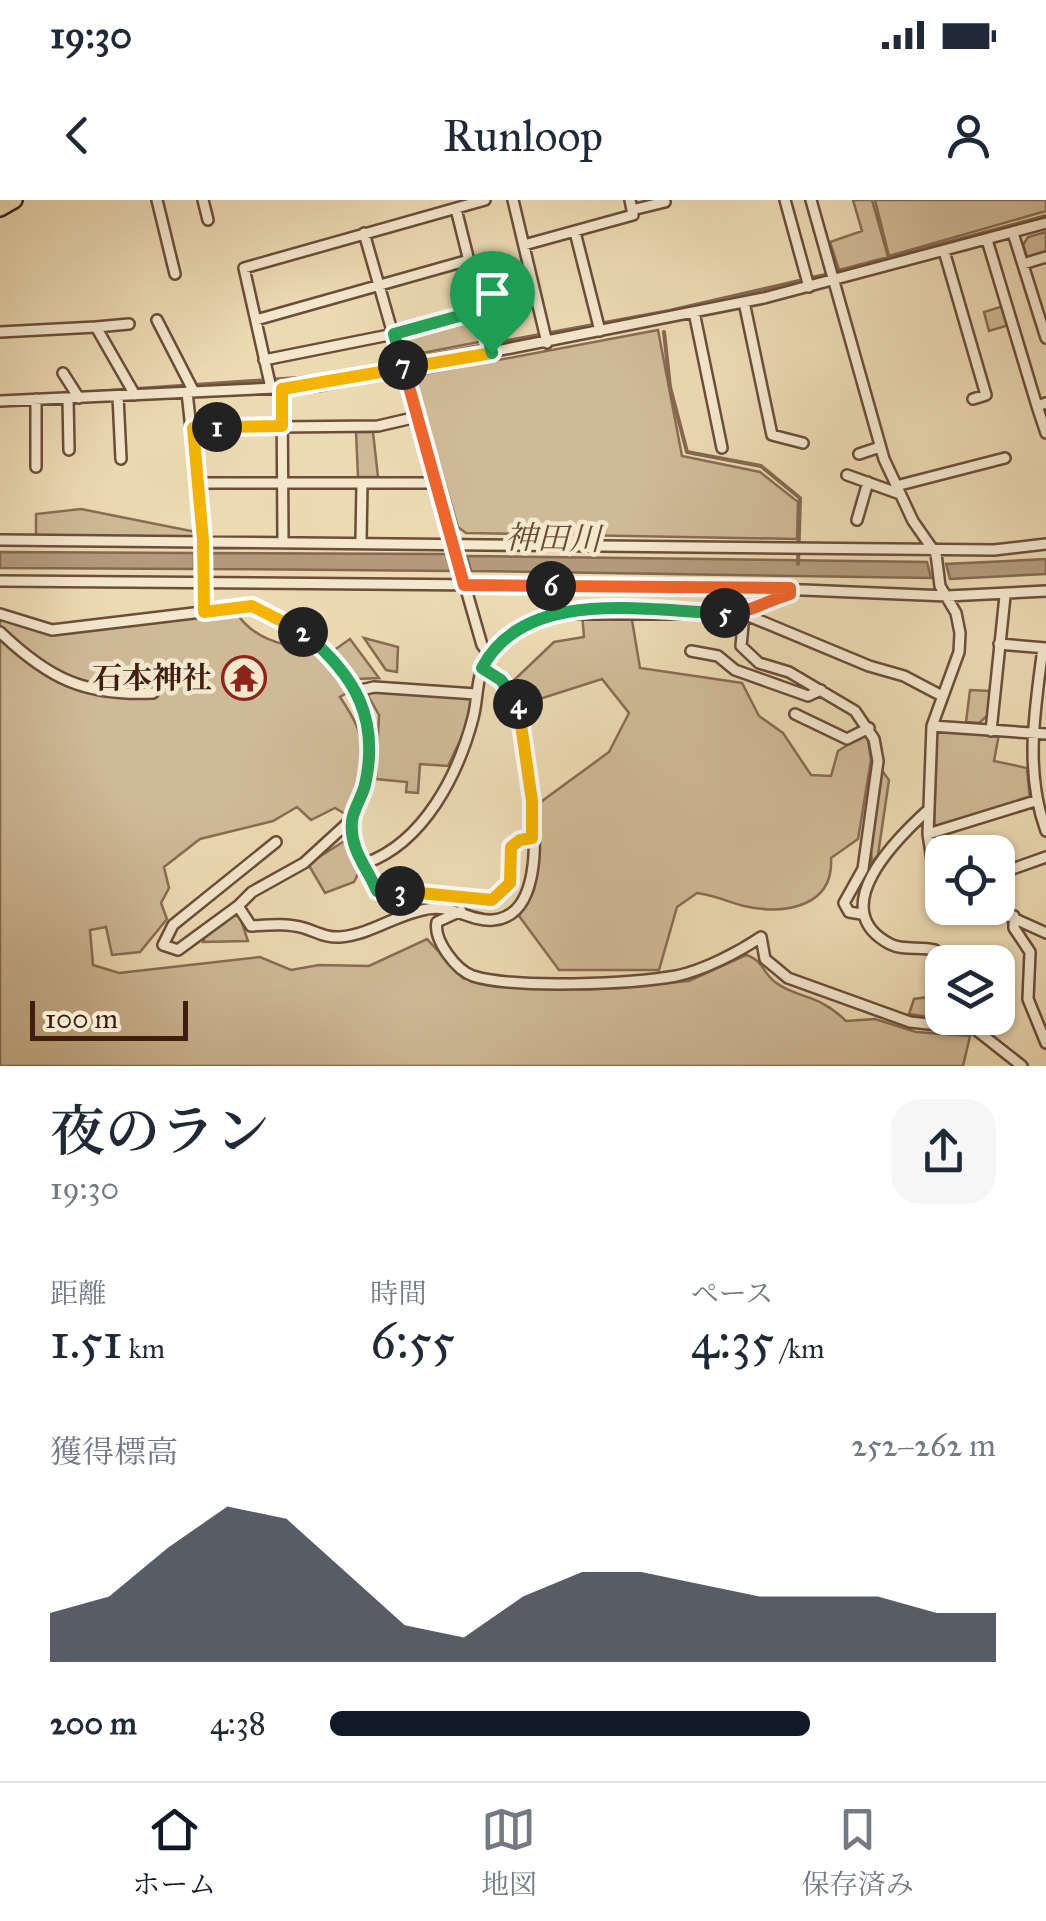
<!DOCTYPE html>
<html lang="ja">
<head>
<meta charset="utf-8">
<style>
  :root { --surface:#fff; --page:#f6f6f7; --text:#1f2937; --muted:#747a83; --line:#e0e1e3; --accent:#111827 }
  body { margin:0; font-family:"IM FELL Great Primer","Noto Serif JP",serif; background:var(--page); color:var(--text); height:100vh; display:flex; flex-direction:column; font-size:38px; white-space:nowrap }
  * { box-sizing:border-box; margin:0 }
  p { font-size:32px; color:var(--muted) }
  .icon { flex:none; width:55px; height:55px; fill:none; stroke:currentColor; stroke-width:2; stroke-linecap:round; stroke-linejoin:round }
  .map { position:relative; height:866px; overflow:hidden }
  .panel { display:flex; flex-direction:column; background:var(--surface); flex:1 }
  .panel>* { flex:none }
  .buttons { position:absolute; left:925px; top:635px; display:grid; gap:20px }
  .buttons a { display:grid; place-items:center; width:90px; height:90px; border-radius:20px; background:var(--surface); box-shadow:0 2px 8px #0004; font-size:50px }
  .scale { position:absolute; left:30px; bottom:25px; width:158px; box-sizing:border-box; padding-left:10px; border:5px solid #401e0f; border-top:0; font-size:28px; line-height:35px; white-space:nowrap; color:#401e0f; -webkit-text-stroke:8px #f3e7ce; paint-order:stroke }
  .pin { position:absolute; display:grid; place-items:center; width:85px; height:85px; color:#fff; margin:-102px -42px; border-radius:50% 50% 50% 0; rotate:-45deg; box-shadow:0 0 10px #0007 }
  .pin .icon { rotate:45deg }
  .km { position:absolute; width:50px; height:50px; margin:-25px; border-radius:50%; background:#222; color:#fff; font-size:28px; line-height:50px; text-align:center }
  .round { display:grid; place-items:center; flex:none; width:105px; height:105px; border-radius:30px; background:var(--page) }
  .overview { display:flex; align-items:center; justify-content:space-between; height:170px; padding:0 50px }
  h1 { font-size:55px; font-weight:600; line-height:75px }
  .stats { display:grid; grid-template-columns:repeat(3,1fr); gap:15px; height:170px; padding:10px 50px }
  .stats div { display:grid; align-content:center }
  .stats b { font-size:50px; font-weight:600 }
  .stats small { font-size:28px; font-weight:400 }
  .stats p { font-size:28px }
  .chart { height:280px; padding:20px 50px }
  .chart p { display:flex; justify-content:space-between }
  .chart svg { width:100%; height:180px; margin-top:10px; fill:var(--accent); opacity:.7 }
  ul { padding:0 50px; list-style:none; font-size:32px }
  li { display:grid; grid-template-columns:160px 120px 1fr; align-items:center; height:75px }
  li i { height:25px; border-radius:12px; background:var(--accent) }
  .status { display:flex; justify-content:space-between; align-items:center; height:70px; padding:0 50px; background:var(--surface); direction:ltr }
  .status svg { height:28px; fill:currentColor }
  header { display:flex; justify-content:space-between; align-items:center; height:130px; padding:0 50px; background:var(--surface); font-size:45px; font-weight:600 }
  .tab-bar { display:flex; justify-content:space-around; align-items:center; height:140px; border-top:2px solid var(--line); background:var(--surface); font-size:28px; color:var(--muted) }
  .tab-bar a { display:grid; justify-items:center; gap:5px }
  .tab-bar .selected { color:var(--accent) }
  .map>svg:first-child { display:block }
</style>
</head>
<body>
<div class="status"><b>19:30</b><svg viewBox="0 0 49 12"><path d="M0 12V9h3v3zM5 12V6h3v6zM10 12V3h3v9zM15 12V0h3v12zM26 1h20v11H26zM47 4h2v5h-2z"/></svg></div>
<header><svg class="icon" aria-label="back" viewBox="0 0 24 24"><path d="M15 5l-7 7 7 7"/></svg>Runloop<svg class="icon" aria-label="person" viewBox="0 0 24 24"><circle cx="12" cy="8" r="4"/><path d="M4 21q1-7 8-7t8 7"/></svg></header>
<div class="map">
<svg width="1046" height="866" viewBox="0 0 1046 866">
  <rect width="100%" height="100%" fill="#ecdab3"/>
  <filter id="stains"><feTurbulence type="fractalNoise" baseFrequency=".002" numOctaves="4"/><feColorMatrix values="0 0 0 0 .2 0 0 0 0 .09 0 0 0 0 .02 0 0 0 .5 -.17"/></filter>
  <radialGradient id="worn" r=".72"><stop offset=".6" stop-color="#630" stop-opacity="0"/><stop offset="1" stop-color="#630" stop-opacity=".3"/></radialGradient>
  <path fill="#cfba97" stroke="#886c53" stroke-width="2.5" d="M853,0h19l16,57 -49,13 -9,-28 32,-11z
    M875,0h171v11l-157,45z
    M1046,32v22l-18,6 -5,-15 5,-8z
    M1003,106l6,19 -20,6 -5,-19z
    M478,114l6,27 -77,15 -7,-21z
    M658,130l24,126 78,16 38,30 -1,37 -331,-6 -8,-6 -45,-151z
    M356,232h17l5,45h-20z
    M81,309l115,23 -1,5 -159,1v-24z
    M236,412c16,26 45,34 76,37l38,42 -10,6c32,47 27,66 7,118l-12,-7 -24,12 -14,-13 -24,14 -73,18 -36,28 5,21 -8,15 6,16 -27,33 -28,3 -6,-28 -16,3 3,35 26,8 141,-16 31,13 28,-5 50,1 58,-27 36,39 37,8 154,-2 35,-3 57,-26c16,4 17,18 29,27 22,17 43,11 71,39l29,-2 41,13 54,4 -7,30h-963v-448l53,15z
    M582,413l49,1 9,54 102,15 17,33 24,17 28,42 20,1 7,-25 29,-18 4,27 -13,79 -27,19c3,49 -46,57 -87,48 -16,-4 -30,-11 -47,-13l-20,14 -18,63h-100l-40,-54 15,-26 4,-86 71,-52 20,-39 -27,-34 -78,25 -14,-20 44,-42 30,-5z
    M364,438l34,9 -1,25 -11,-2z
    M350,439l29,39 -23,1 -23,-28z
    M970,490l20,1 -2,24 -9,8 -13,-1z
    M374,491l98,6 -4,27 -20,42 -28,-2 -2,29 -12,-1 1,-10 -31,-3 3,-64 -12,-21z
    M937,531l62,3 -5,27 33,7 3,32 -96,30z
    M880,568l9,12 -11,75 -6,7 -2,-20z
    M346,640l14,30 -6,12 -29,11 -17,-29z
    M238,711l10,30 -45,1 2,-6z
    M942,795v23l8,2 -41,-6 5,-15z"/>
  <path fill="#b29a7b" stroke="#846850" stroke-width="2.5" d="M0,352l194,1v16l-194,-1z
    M211,353l237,1 5,17 -242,-2z
    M467,356l460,6 4,16 -460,-7z
    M1046,359v15l-96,5 -4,-15z"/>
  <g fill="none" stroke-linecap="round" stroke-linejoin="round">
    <path stroke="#846850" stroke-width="4" d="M838,72l208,-56
      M811,78l19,-4
      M664,132l6,55 17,65 74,14 39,32 -2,66
      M79,193l233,-16 357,-66 130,-30"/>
    <g stroke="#6b4d38" stroke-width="14">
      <path id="minor" d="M157,0l18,74
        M203,0l5,20
        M513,0l34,143
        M785,0l24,87
        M811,0l73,259 29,62 23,33 4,32 16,27 4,20 -1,19 -27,74 -4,108 4,26 10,18
        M456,9l36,144
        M632,10l33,-8
        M575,32l25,99
        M364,33l118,412 7,9
        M1013,33l33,105
        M987,40l50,166
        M524,45l109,-30 -3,-15
        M944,51l42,144 -13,4
        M1023,64l23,-7
        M744,102l28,133 31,8
        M694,112l28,136
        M157,120l37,72
        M256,120l213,-60
        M96,127l33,-3
        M0,132l96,-5 39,68
        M264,160l130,-26 87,-23
        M63,173l16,25
        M271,188l-27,-120 241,-68
        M282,189l1,151
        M187,192l16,148 1,72
        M118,196l3,63
        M68,198l1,52
        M36,199v68
        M0,201l319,-15 445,-88 282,-75
        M1046,203l-9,3 9,27
        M193,228l185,-2 39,-9
        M859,254l21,-7
        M847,275l53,19
        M198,283h237
        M896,286l109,-28
        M857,320l11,-38
        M0,340l994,10 52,-6
        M361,341l1,-58
        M0,381l735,6 212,9 99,-5
        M791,388l-2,6 -31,9 -14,11 -3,32 18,17 30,9 66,39 19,28 4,22 -15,108 -19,34 5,9 12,2
        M0,414l52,16 200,-24 61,35 44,50 13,36 -5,57 -13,35 -48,44 -52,29 -14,14
        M0,432c49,47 85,64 153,61
        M999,444l47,4
        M1043,448c-8,62 -19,122 3,183
        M691,451l27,5 17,14 73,26 13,-6
        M357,491l17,-4 102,7
        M795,514l52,25 22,-11
        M932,526l114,8
        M991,531l14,-135
        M928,610c-34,31 -103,100 -38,134 13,7 30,2 45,6l9,12
        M352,619l2,30 12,14c58,-21 92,-88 107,-145 6,-23 2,-47 19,-66 14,-18 38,-29 58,-38h194l125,52 35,10 38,20
        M928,634l107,-33
        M276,642l-103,83 -10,20 15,5 60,-44 13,20c17,-1 35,-3 53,2 13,4 22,10 36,9 33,-3 56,-23 87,-28 25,-5 43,13 66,11 52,-4 42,-96 38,-132 -6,-52 -2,-89 -49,-120
        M366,663l11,28 115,9 18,-17 1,-36 9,-7 12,-2
        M998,674l48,-17
        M991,708l55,25
        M461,711l-24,11c-4,18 19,48 36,54 41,13 159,8 203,0 28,-6 61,-23 85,-39l4,22 23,19 122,44 65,7 47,37
        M1014,716v12l16,24 -2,47 18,44"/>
    </g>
    <g stroke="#401e0f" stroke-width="20">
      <path id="trunk" d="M0,8l14,-8"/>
    </g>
    <use href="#minor" stroke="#f3e7ce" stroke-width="9"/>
    <use href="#trunk" stroke="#ecdab3" stroke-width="15"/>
  </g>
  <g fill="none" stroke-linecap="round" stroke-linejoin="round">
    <g stroke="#fff" stroke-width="20">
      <path id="split-1" d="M217,227l65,-1v-37l210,-36"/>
    </g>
    <g stroke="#fff" stroke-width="20">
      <path id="split-2" d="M217,227l-24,1 10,112 1,72 48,-6 51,26"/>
    </g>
    <g stroke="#fff" stroke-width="20">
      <path id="split-3" d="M303,432c52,43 77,86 62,153 -3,12 -12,25 -13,36 -3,28 15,46 25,70h23"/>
    </g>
    <g stroke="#fff" stroke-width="20">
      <path id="split-4" d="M400,691l92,9 18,-17 1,-36 9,-7 12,-2v-37l-14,-97"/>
    </g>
    <g stroke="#fff" stroke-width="20">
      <path id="split-5" d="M518,504l-17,-24 -19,-12c44,-83 166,-56 243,-55"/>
    </g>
    <g stroke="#fff" stroke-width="20">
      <path id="split-6" d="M551,386l239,2v6c-24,7 -42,20 -65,19"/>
    </g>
    <g stroke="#fff" stroke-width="20">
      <path id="split-7" d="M403,165l61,220 87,1"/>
    </g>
    <g stroke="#fff" stroke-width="20">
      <path id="split-8" d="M403,165l-9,-31 87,-24 11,43"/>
    </g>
    <use href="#split-1" stroke="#f5b400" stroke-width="12"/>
    <use href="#split-2" stroke="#f5b400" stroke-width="12"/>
    <use href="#split-3" stroke="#22a559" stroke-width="12"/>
    <use href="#split-4" stroke="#f5b400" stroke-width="12"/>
    <use href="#split-5" stroke="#22a559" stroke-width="12"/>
    <use href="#split-6" stroke="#f0652b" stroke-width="12"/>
    <use href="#split-7" stroke="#f0652b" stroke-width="12"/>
    <use href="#split-8" stroke="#22a559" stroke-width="12"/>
  </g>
  <defs>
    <g id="temple-ring" transform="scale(2.25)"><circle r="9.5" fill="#f3e7ce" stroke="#8f2418" stroke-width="1.5"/><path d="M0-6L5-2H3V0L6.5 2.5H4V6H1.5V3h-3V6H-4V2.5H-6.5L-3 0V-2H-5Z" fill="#8f2418"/></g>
  </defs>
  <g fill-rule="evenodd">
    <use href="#temple-ring" x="244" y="478"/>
  </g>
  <g text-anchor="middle" stroke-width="9" stroke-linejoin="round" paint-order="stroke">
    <g font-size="30" font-weight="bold" fill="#401e0f" stroke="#f3e7ce" text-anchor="end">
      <text x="212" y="488">石本神社</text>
    </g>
    <g font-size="32" font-style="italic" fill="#684935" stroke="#f3e7ce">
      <text transform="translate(553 338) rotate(1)" y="11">神田川</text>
    </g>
  </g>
  <rect width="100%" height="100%" filter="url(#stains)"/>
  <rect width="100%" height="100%" fill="url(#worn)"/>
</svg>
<div class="buttons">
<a><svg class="icon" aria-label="locate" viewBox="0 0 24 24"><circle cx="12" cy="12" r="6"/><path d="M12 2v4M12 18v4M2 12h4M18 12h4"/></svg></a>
<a><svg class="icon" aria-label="layers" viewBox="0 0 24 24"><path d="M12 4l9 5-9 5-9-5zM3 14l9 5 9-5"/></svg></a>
</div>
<div class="scale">100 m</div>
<div class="pin" style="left:492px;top:153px;background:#1e9e55"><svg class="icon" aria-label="arrive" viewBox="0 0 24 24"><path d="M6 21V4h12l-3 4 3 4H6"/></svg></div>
<b class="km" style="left:217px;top:227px">1</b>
<b class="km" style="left:303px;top:432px">2</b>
<b class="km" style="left:400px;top:691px">3</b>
<b class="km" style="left:518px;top:504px">4</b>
<b class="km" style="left:725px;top:413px">5</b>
<b class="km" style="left:551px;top:386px">6</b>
<b class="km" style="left:403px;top:165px">7</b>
</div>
<section class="panel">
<div class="overview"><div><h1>夜のラン</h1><p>19:30</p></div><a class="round"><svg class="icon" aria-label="share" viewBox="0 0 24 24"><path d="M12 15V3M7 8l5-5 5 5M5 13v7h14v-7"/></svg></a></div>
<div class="stats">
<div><p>距離</p><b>1.51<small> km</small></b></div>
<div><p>時間</p><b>6:55</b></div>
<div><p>ペース</p><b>4:35<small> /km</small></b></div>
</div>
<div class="chart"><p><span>獲得標高</span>252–262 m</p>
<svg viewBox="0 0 160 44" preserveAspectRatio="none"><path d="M0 44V32L10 28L20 16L30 6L40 9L50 22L60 35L70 38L80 28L90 22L100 22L110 25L120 28L130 28L140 28L150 32L160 32V44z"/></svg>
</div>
<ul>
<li><b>200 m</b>4:38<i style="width:72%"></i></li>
</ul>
</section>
<nav class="tab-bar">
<a class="selected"><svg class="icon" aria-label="home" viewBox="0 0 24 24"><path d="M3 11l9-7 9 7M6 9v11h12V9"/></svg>ホーム</a>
<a><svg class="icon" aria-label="map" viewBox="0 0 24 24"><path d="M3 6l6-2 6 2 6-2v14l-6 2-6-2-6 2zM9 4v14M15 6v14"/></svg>地図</a>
<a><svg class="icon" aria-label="saved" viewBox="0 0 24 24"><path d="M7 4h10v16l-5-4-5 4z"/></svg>保存済み</a>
</nav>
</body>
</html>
